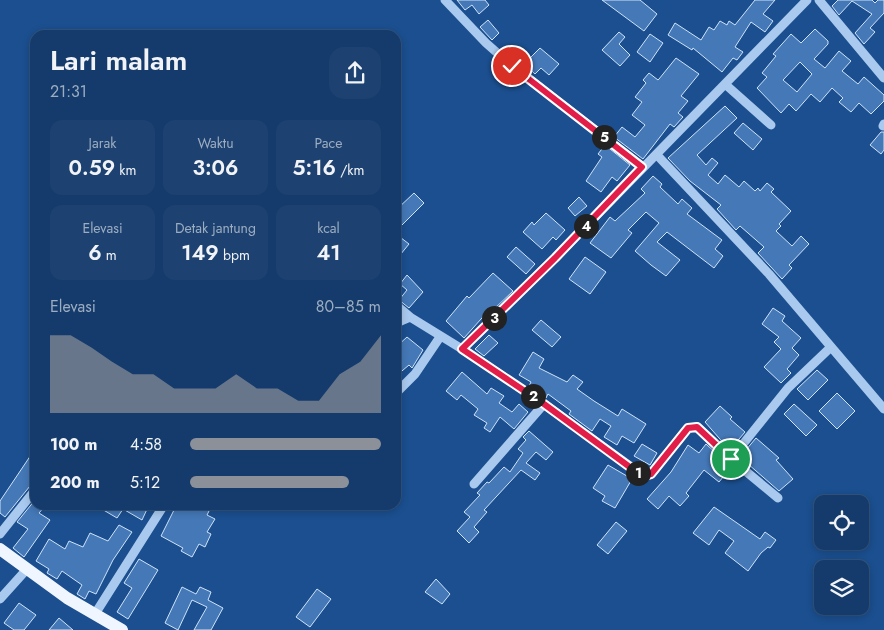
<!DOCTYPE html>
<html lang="id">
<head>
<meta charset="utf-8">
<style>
  :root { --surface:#143b6b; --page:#1d4271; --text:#f1f3f6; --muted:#9dadc1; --line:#33557e; --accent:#8c9099 }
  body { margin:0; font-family:Jost,sans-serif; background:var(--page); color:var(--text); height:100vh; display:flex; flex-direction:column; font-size:19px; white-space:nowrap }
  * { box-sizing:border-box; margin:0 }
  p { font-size:16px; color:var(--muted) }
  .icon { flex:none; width:28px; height:28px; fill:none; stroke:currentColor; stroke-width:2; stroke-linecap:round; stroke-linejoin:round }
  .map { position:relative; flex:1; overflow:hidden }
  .drawer { position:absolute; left:30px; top:30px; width:371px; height:480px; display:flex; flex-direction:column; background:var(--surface); border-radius:15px; box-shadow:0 2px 8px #0003,0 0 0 1px var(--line) }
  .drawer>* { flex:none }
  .fabs { position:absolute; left:814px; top:495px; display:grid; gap:10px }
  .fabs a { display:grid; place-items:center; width:55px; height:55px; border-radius:10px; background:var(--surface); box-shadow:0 2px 8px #0003,0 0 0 1px var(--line); font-size:25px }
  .pin { position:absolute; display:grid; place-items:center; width:42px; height:42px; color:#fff; margin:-21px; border:2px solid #fff; border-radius:50%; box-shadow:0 1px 5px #0007 }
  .km { position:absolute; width:25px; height:25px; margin:-12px; border-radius:50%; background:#222; color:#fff; font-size:14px; line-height:25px; text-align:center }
  .round { display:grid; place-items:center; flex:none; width:52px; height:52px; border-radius:15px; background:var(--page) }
  .headline { display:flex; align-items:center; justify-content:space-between; height:85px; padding:0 20px }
  h1 { font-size:28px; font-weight:600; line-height:38px }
  .metrics { display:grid; grid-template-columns:repeat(3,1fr); gap:8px; height:85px; padding:5px 20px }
  .metrics div { display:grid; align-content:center; border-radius:12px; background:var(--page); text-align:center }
  .metrics b { font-size:21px; font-weight:600 }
  .metrics small { font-size:14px; font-weight:400 }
  .metrics p { font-size:14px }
  .chart { height:140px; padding:10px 20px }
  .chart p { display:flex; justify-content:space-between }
  .chart svg { width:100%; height:90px; margin-top:5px; fill:var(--accent); opacity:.7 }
  ul { padding:0 20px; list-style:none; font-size:16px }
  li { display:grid; grid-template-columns:80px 60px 1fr; align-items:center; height:38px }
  li i { height:12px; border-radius:6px; background:var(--accent) }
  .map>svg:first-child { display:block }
</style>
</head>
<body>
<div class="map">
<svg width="884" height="630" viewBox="0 0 884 630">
  <rect width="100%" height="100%" fill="#1b4f8f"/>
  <path fill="#4478b7" stroke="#cfe3fa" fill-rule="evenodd" d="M457,0h28l4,5 -10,9 -7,-9 -7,5z
    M602,0h38l17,14 -13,17z
    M755,0h20l-12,14 10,7 -8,11 -14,-10 -16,25 8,5 -6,8 -4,-2 -11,14 -29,-24 -1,2 -24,-15 7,-12 26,17 8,-13 5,3 6,-9 7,4 2,-4 6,4z
    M838,0h34l3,3 3,-3h6v13l-14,15 5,4 -11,12 -9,-11 17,-19 -20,-13 -13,14 -7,-9z
    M488,20l11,13 -7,7 -12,-13z
    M815,29l13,12v3l-14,15 11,9 14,-17 12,10 -9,10 16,13 6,-7 20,18v6l-13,13 -12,-11 -8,9 -12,-10 4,-4 -11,-10 -12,14 -9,-8 -15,17 -7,-7 -8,9 -24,-25 10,-11 -5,-4 14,-17 -3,-2 18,-20 10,9zM800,62l12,12 -15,18 -14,-12z
    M619,32l6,5 -6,7 11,11 -10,11 -18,-16z
    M650,34l13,9 -13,19 -13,-10z
    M540,48l19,16 -10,11 -8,-7 -6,6 -11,-10z
    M676,58l23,16 -18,22 7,5 -10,12 5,4 -9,10 -4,-3 -27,35 -29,-22 8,-10 13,10 10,-12 -13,-10 10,-13 -7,-5 11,-14 -3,-3 6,-7 9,7 1,-1z
    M725,106l12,12 -40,37 9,10 6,-7 6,5 -10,12 10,9 7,-9 14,12 5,-6 11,10 3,-3 2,3 7,-8 7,6 -3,3 20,19 -12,13 2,2 -5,5 16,15 9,-10 8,8 -20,21 3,3 -10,11 -24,-26 6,-6 -24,-21 -4,4 -19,-21 4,-4 -31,-24 -22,-23z
    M743,123l19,16 -9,11 -19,-17z
    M881,132h3v18l-3,4 -11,-9z
    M605,145l25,20 -13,16 -5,-4 -11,15 -15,-11 16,-24 -4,-3z
    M653,176l9,8 -2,3 18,17 4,-5 10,9 -5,6 35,26 -7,9 8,7 -9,12 -47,-36 -10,10 23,18 -14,16 -15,-11 -16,-14 24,-28 -13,-11 -18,18 4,3 -21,25 -21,-15 20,-26 5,4 30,-28 -4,-4z
    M414,193l10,10 -28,28v-21z
    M579,197l8,9 -12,10 -7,-8z
    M546,213l19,17 -9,10 -3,-3 -11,12 -19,-17 9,-10 2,3z
    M396,234l13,10 -13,16z
    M516,247l19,17 -9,10 -19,-17z
    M585,257l21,15 -16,22 -21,-15z
    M493,273l20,18 -21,20 -2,-2 -26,29 -18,-17 21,-25 2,2z
    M407,275l16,17 -14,16 -10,-8 8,-10 -7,-6z
    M773,308l12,8 -3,5 19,17 -9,10 7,7 -12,14 4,4 -10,10 -17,-16 17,-18 -7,-7 5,-5 -17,-13z
    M541,320l20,17 -9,10 -20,-17z
    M489,335l9,8 -14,13 -9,-7z
    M407,337l16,13 -11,18 -3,-3 -13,11v-29z
    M533,352l11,7 -5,9 28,14 6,-7 10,7 -6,7 17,12 24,15 4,-7 24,15 -12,19 -12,-7 -5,9 -13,-8 7,-11 -11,-7 -8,12 -23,-17 2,-3 -23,-17 -2,4 -17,-12 2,-4 -12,-7z
    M817,370l11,10 -20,20 -11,-11z
    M462,372l25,22 4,-6 13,8 -5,7 13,9 7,-8 9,8 -14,17 -14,-12 -10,15 -6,-4 3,-5 -13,-8 4,-6 -17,-14 -4,5 -11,-9z
    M837,393l18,18 -18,18 -18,-18z
    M794,404l23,21 -11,11 -22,-22z
    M720,406l12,11 -2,2 15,13 -12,14 -4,-4 -3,4 -21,-24z
    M529,431l24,21 -7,8 -10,-8 -10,11 14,10 -5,7 -14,-10 -37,40 3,2 -13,15 5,5 -10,11 -12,-12 13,-14 -6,-5 16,-17 -3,-2 10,-11 2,1 15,-16 6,5 13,-19 -5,-4 8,-9 -3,-3z
    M756,438l23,20 -3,2 17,19 -14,12 -39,-34z
    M642,444l15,9 -7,12 -16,-9z
    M706,444l11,10 -4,5 15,12 -9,11 -15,-12 -18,23 3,3 -9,10 -11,-10 -11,13 -11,-10 24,-27 17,-27 11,8z
    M35,449v35l-5,2 -25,31 -5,-4v-12z
    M608,465l24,14 -17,29 -13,-7 3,-5 -12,-8z
    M35,500v5h11l-7,8 11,7 -26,37 -11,-9 15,-19 -11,-7z
    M95,505h54l-7,15 -19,-11 -6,9z
    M170,505h42l-5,10 8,4 -8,13 4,2 -6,13 -6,-3 -7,13 -11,-6 2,-3 -22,-12 13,-26 -4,-2z
    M714,507l46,32 5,-7 11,8 -6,8 -2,-1 -7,6 -13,18 -23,-18 9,-12 -15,-11 -10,15 -16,-12z
    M616,522l11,9 -19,23 -11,-9z
    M119,525l13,7 -19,28 -17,34 -7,-3 -4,8 -8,-5 5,-9 -20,-14 -5,8 -10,-6 2,-4 -13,-8 13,-22 16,10 4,-8 14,6 7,-14 18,8z
    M139,559l19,11 -30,49 -11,-7 15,-24 -8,-5z
    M436,579l14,15 -8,10 -17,-12z
    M182,587l14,7 4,-7 11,5 -3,8 15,8 -12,22h-17l13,-23 -15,-7 -14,30 -13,-7z
    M317,589l14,10 -21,28 -14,-10z
    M19,603l17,12 -12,15h-10l-10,-7z
    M59,618l14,12h-24z"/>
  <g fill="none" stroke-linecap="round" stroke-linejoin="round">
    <path stroke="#a9c9ee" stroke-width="9" d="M445,0l41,43 26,23 131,101
      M819,0l65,78
      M725,84l46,41
      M883,126l1,-2
      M657,155l112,119 115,135
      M396,305l14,12
      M396,323l14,-6 52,32 93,-91 252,-258
      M462,349l82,55 101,73 6,-3 37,-46 9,-1 34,32 57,-71 43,-41
      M396,393l19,-19 25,-37
      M731,459l47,39
      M474,484l70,-80
      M0,534l35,-44
      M0,599l27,-30
      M95,614l69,-109"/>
    <path stroke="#f0f6ff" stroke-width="12" d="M0,549l67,49 55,32"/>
  </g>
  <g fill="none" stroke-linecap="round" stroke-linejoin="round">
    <g stroke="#fff" stroke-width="10">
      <path id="route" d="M512,66l130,101 -87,91 -93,91 82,55 98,72 9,-2 37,-46 9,-1 34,32"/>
    </g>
    <use href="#route" stroke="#e11d48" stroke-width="6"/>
  </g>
</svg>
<div class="fabs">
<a><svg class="icon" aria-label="locate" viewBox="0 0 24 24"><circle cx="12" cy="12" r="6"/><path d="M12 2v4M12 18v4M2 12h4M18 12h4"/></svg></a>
<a><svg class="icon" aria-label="layers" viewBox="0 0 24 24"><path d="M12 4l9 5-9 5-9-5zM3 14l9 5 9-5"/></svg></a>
</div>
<div class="pin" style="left:731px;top:459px;background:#1e9e55"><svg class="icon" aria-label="arrive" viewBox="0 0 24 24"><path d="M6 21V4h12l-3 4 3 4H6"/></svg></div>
<div class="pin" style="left:512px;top:66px;background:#d93025"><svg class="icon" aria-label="check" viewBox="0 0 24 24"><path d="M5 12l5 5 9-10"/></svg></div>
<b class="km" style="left:638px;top:473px">1</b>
<b class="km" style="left:533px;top:396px">2</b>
<b class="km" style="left:494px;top:318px">3</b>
<b class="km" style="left:586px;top:226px">4</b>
<b class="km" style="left:604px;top:137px">5</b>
<section class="drawer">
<div class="headline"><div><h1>Lari malam</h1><p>21:31</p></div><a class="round"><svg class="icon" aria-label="share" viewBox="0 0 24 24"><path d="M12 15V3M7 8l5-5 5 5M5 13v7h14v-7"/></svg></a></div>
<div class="metrics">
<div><p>Jarak</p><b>0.59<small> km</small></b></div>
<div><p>Waktu</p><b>3:06</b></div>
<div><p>Pace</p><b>5:16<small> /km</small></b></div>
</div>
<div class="metrics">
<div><p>Elevasi</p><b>6<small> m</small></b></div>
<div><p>Detak jantung</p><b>149<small> bpm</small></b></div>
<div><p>kcal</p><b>41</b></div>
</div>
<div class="chart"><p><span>Elevasi</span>80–85 m</p>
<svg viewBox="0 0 160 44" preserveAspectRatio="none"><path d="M0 44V6L10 6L20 12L30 19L40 25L50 25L60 32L70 32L80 32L90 25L100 32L110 32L120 38L130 38L140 25L150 19L160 6V44z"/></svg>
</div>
<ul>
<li><b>100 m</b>4:58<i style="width:100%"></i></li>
<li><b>200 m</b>5:12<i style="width:83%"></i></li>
</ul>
</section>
</div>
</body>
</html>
